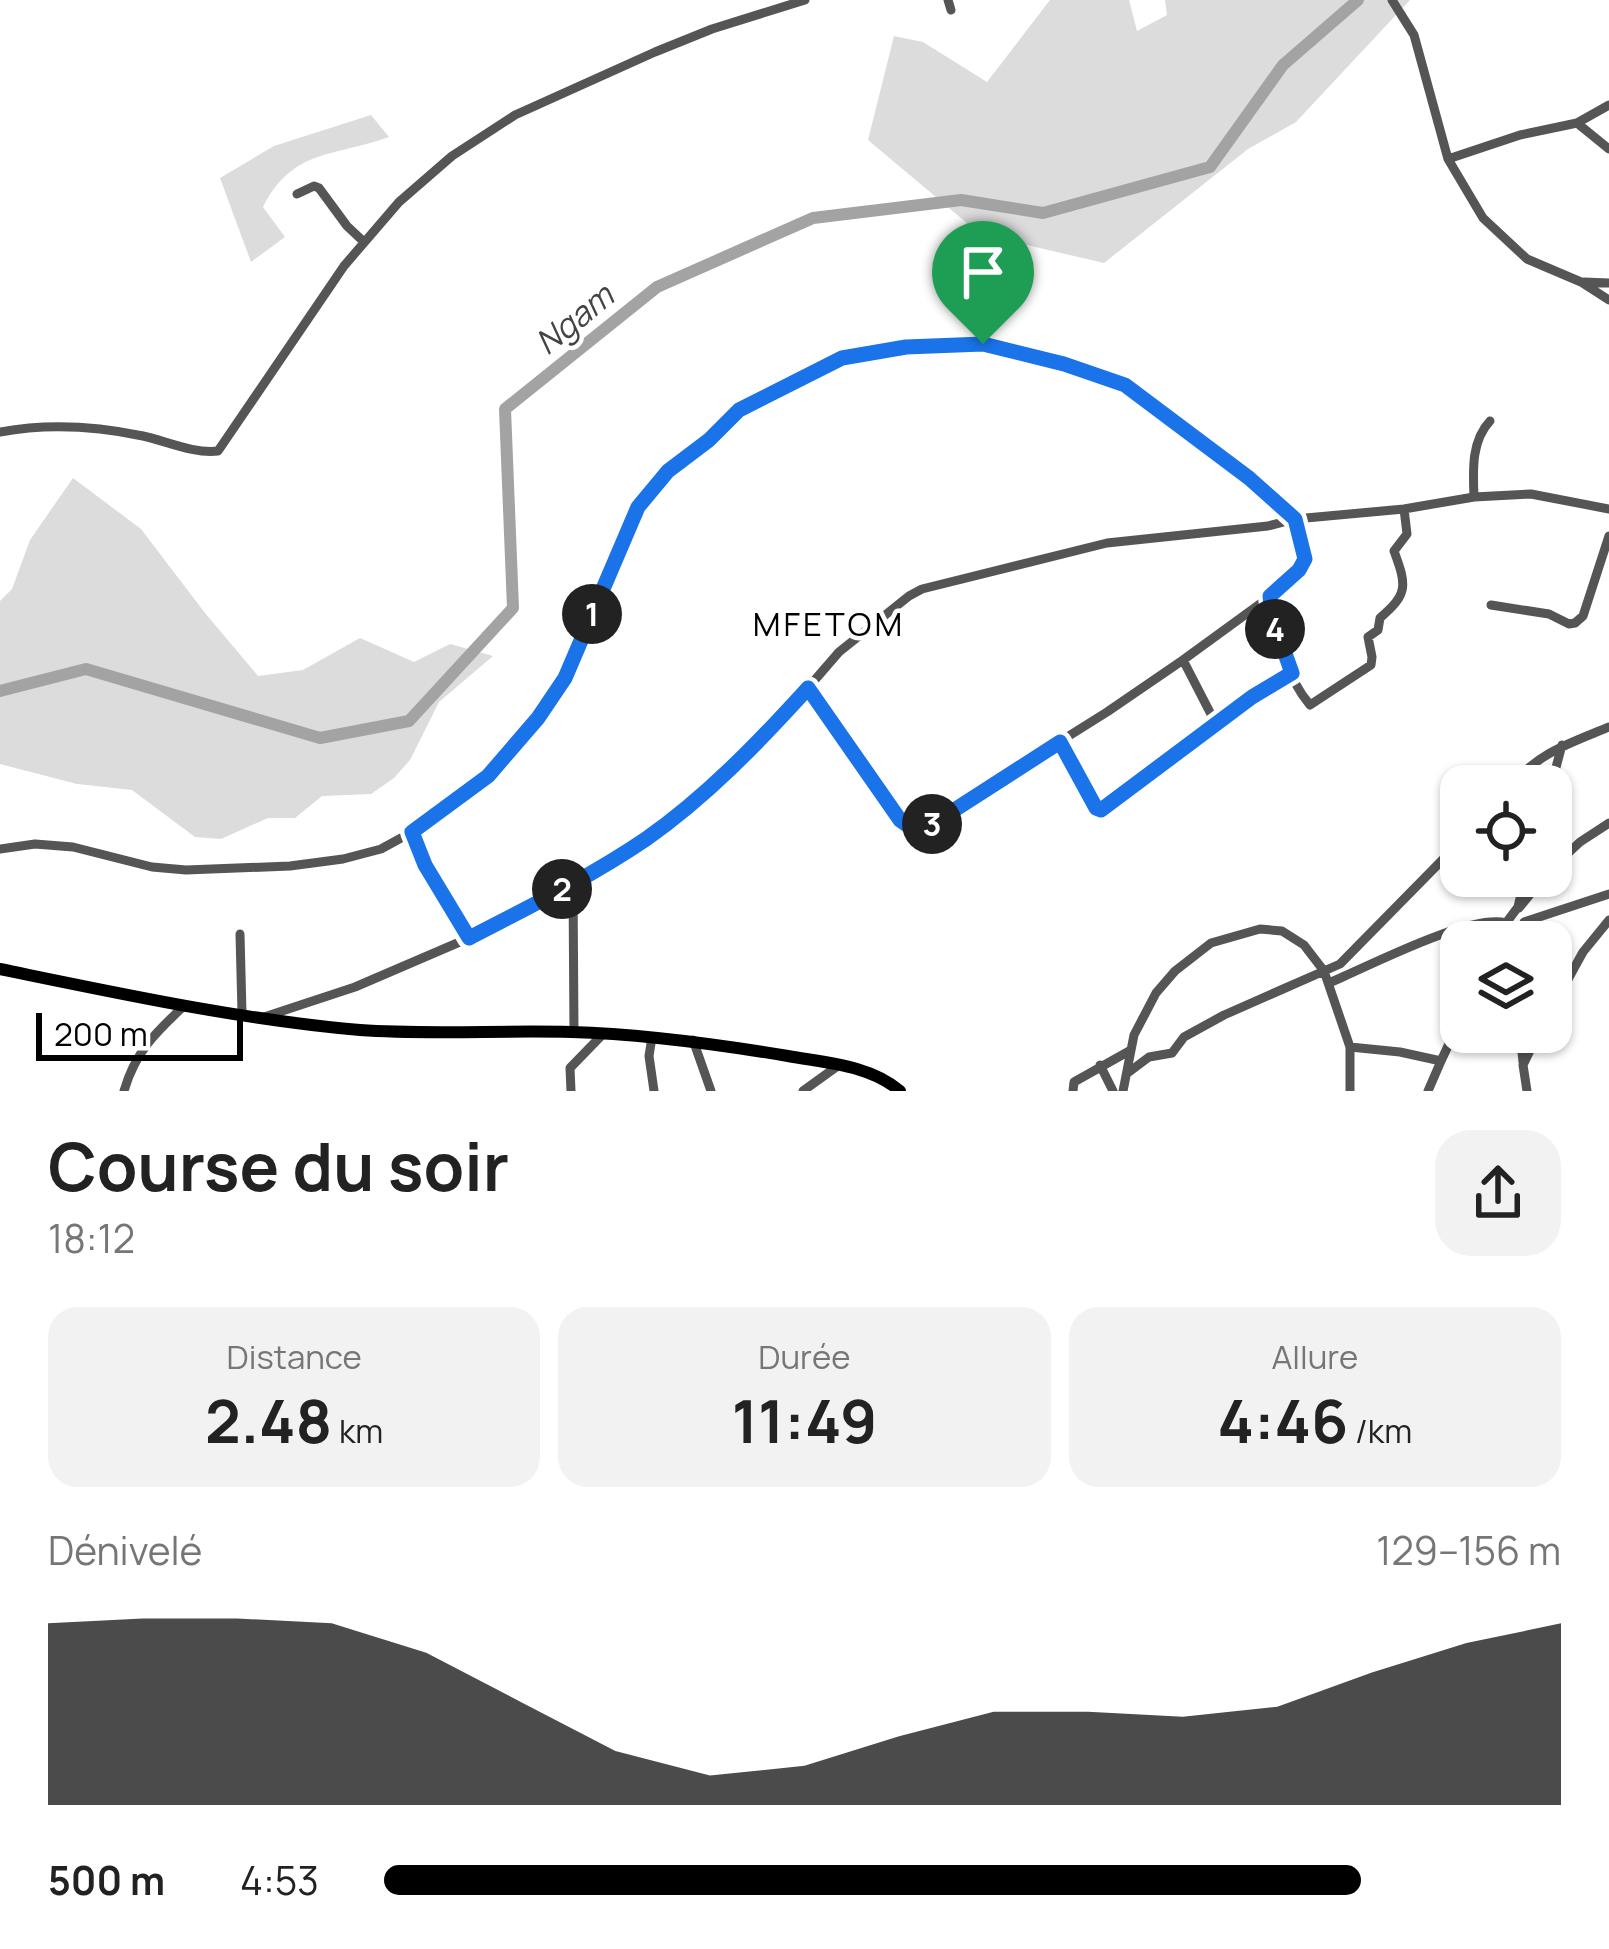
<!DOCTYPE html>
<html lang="fr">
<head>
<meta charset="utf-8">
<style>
  :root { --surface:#fff; --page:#f2f2f2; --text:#222; --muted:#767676; --accent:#000 }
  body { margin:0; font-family:Manrope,sans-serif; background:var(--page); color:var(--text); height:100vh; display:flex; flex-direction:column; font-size:45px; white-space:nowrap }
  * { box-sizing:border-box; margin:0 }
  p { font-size:39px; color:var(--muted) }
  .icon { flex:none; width:66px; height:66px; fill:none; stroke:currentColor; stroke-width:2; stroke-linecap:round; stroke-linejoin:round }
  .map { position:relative; height:1091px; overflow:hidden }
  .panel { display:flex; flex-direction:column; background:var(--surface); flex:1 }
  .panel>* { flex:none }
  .buttons { position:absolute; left:1440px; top:765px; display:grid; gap:24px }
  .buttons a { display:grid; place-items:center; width:132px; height:132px; border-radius:24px; background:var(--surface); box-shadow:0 3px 9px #0004; font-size:60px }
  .scale { position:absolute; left:36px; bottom:30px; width:207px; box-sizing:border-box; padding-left:12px; border:6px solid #000; border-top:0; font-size:33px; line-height:42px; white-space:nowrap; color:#000; -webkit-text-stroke:9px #fff; paint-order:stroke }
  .pin { position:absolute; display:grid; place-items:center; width:102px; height:102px; color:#fff; margin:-123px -51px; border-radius:50% 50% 50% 0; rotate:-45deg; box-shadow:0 0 12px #0007 }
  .pin .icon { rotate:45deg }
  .km { position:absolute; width:60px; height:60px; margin:-30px; border-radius:50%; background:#222; color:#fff; font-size:33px; line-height:60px; text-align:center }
  .round { display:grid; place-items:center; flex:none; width:126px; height:126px; border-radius:36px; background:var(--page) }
  .head { display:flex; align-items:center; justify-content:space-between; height:204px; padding:0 48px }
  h1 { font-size:66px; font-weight:700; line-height:90px }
  .figures { display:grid; grid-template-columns:repeat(3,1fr); gap:18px; height:204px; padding:12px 48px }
  .figures div { display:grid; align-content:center; border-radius:30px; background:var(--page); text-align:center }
  .figures b { font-size:60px; font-weight:700 }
  .figures small { font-size:33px; font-weight:400 }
  .figures p { font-size:33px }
  .chart { height:336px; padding:24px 48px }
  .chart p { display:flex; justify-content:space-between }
  .chart svg { width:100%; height:216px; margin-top:12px; fill:var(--accent); opacity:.7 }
  ul { padding:0 48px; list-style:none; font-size:39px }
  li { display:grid; grid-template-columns:192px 144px 1fr; align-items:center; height:90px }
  li i { height:30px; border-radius:15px; background:var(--accent) }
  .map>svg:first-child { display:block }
</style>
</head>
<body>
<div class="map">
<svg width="1609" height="1091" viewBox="0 0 1609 1091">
  <rect width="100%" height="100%" fill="#fff"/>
  <path fill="#dcdcdc" d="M1050,0h79l8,31 30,-16 -2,-15h245l-114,122 -48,27 -144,114 -124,-29 -112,-94 26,-104 29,6 64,40z
    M371,115l18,22c-55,20 -96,11 -126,70l22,30 -34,25 -31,-84 54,-32z
    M73,478l68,51 64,84 53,63 45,-6 57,-32 54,24 36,-18 43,12 -54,46 -29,58 -16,18 -23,16 -49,2 -27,22h-27l-47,21 -26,-2 -63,-47 -55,-6 -77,-20v-163l12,-12 18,-49z"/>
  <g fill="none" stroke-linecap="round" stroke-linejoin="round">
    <path stroke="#a3a3a3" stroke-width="12" d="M0,691l86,-22 234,69 89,-17 104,-113 -8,-199 152,-122 156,-69 148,-18 82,13 167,-46 73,-102 75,-65"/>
    <path stroke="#555" stroke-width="9" d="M948,0l3,10
      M1392,0l22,35 34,124 35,59 44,41 54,23 28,18
      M1577,123l32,26
      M1448,159l72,-24 57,-12 32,-18
      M297,194l17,-8 5,2 28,38 17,16
      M1584,282l25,1
      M0,432c49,-9 95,-6 143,4 23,5 51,18 75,15l126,-185 55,-64 53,-46 63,-41 140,-63 57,-23 93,-29
      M1474,497c-1,-26 -3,-56 16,-76
      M1271,596c2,36 16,82 39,109l61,-40 1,-8 -4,-20 10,-7 2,-12c28,-24 27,-32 14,-67l13,-17 -3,-25
      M1491,605l58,9 20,10 6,-1 8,-7 26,-80
      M1183,660l33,64
      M1060,741l36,68 5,1 151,-113 40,-24
      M1510,786c30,-34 58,-42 99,-59
      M1551,786l11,-41
      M412,832l13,33 44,73
      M0,849l35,-5 38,3 79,20 34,3 104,-4 53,-7 38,-10 31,-17 76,-56 50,-58 27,-40 73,-171 30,-36 41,-31 30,-30 103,-52 64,-11 77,-3 81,20 61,21 73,54 97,80 10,40 -6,11 -28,26 -88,64 -76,52 -185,116 -16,-2 -6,-6 -91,-131
      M1551,869l29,-27 29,-19
      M573,883l1,149
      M1519,908l26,-32
      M240,934l2,79
      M1496,942l13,-20
      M1522,942l2,-20 85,-28
      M1329,983c38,-16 141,-70 177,-60l12,-16 7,-31
      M1551,1010l32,-58 26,-32
      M264,1017l91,-30 114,-49 112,-59 66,-41 52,-40 95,-94 45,-52 70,-56 13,-7 185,-46 161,-17 27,-7 109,-10 70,-12 57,-3 78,15
      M1520,1032l3,30
      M652,1037l-3,19 5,35
      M693,1040l18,51
      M1350,1047l50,5 41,9 -13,30
      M1441,1061l20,-43
      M1100,1065l13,26
      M1129,1072l20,-15 23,-4 12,-16 40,-22 116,-51 121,-123
      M124,1091c11,-39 32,-59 61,-86
      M571,1091l-1,-23 33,-34
      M803,1091l36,-26
      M1073,1091l1,-9 57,-32
      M1123,1091l11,-56 22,-42 19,-22 36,-28 49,-14 22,2 22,14 20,26 26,76v44
      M1527,1091l-4,-26 16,-33"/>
    <path stroke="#000" stroke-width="12" d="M0,969c117,24 242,51 360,61 69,5 141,0 211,2 73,2 145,12 217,24 38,7 82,9 112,35"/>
  </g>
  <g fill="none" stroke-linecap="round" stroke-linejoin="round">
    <g stroke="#fff" stroke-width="24">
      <path id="route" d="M983,344l81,20 61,21 124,93 46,41 10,40 -6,11 -29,26 2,21 20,56 -40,24 -151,113 -5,-2 -36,-66 -129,83 -18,4 -13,-9 -92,-132c-49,54 -102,109 -162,151 -56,38 -117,68 -177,99l-44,-73 -13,-33 76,-56 50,-58 27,-40 73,-171 30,-36 41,-31 30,-30 103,-52 64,-11z"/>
    </g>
    <use href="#route" stroke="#1a73e8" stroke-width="15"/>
  </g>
  <g text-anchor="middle" stroke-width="9" stroke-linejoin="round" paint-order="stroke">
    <g font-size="33" font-style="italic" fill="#444" stroke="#fff">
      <text transform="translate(574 319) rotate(-39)" y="12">Ngam</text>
    </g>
    <g font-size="33" letter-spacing="3" fill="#000" stroke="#fff">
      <text x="829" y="636">MFETOM</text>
    </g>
  </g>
</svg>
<div class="buttons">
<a><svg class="icon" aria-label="locate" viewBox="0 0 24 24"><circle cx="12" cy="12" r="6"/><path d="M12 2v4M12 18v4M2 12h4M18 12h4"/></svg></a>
<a><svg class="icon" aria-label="layers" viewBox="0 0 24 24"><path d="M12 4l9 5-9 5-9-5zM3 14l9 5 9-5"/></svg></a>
</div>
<div class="scale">200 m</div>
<div class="pin" style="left:983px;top:344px;background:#1e9e55"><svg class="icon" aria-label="arrive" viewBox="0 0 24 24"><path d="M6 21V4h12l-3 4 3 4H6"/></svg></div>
<b class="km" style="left:592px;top:614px">1</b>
<b class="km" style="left:562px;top:889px">2</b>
<b class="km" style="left:932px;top:824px">3</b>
<b class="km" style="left:1275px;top:629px">4</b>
</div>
<section class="panel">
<div class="head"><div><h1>Course du soir</h1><p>18:12</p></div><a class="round"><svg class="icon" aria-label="share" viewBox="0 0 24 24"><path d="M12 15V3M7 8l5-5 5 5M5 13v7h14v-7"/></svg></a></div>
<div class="figures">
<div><p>Distance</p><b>2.48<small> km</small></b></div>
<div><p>Durée</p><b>11:49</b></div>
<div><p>Allure</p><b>4:46<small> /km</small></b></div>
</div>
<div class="chart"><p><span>Dénivelé</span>129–156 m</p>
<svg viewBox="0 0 160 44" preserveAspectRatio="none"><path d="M0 44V7L10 6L20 6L30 7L40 13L50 23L60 33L70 38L80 36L90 30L100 25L110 25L120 26L130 24L140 17L150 11L160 7V44z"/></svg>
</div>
<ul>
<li><b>500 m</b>4:53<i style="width:83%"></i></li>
</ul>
</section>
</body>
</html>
